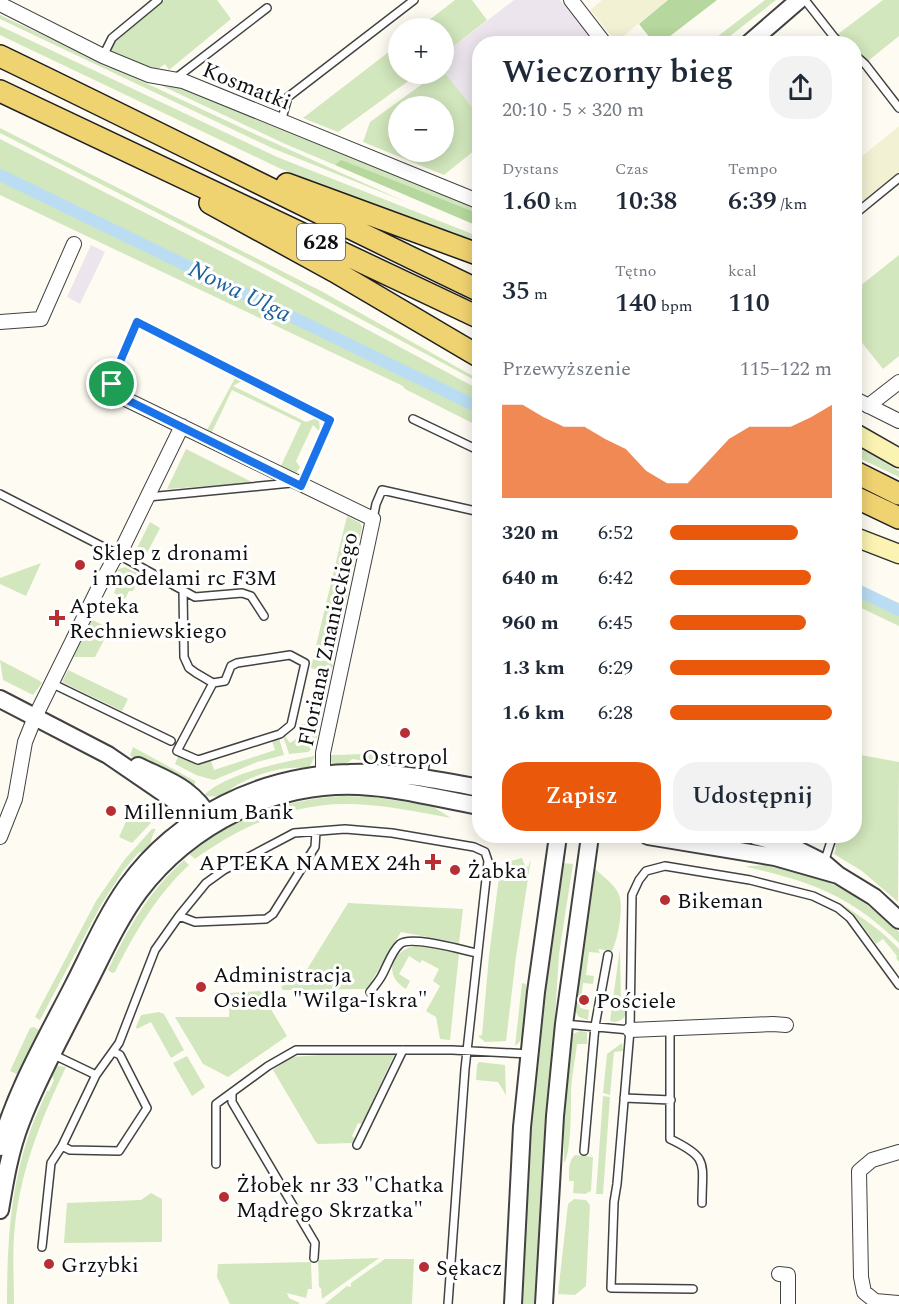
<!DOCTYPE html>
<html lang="pl">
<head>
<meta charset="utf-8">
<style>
  :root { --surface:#fff; --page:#f2f2f3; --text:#1f2937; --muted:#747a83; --accent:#ea580c }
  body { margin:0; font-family:Spectral,serif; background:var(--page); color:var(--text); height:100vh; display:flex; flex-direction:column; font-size:22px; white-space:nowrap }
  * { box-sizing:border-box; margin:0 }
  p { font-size:20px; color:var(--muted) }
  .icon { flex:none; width:33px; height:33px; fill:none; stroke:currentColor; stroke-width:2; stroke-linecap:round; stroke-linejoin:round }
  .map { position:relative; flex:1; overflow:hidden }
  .details { position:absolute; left:472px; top:36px; width:390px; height:807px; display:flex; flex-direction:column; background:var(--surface); border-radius:24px; box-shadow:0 3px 15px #0003 }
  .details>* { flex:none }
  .buttons { position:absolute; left:388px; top:18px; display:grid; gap:12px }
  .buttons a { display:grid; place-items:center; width:66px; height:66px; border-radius:50%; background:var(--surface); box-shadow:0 3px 15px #0003; font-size:30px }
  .pin { position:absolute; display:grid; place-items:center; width:51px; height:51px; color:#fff; margin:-26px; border:3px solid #fff; border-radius:50%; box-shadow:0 2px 6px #0007 }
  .round { display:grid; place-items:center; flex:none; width:63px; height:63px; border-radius:24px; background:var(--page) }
  .head { display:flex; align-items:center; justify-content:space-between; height:102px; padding:0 30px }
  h1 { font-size:33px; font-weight:600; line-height:45px }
  .figures { display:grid; grid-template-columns:repeat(3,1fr); gap:9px; height:102px; padding:6px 30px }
  .figures div { display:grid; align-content:center }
  .figures b { font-size:26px; font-weight:600 }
  .figures small { font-size:16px; font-weight:400 }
  .figures p { font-size:16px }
  .chart { height:168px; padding:12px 30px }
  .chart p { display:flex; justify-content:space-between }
  .chart svg { width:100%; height:108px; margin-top:6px; fill:var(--accent); opacity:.7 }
  .cta { display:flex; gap:12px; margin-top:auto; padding:12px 30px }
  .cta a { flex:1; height:69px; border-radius:24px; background:var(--accent); color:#fff; font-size:24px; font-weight:600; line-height:69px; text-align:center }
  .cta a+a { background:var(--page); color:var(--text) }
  ul { padding:0 30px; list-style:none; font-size:20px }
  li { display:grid; grid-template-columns:96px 72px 1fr; align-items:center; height:45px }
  li i { height:15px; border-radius:8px; background:var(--accent) }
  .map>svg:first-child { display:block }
</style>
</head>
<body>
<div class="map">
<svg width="899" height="1304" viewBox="0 0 899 1304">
  <rect width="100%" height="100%" fill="#fefcf2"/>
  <path fill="#ece5ed" d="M514,0h46l34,43 -114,1v73l-36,-45v-18z
    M91,245l14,7 -25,52 -13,-7z"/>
  <path fill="#f3f1d3" d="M602,0h66l-52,42 -26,-32z
    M899,126v48l-44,35v-47z"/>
  <path fill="#d2e7bd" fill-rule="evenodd" d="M164,0h53l14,19 -62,51 -4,-6 -11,8 -44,-19c1,-18 40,-42 54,-53z
    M455,0h17l15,20 -43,34v-26h-25z
    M765,0h11l-55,43h-12z
    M883,0h16v36l-31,25 -13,-12v-5l-6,-1 -11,-9z
    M0,15l257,120 149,67 -134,-54 -272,-129z
    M0,26l277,131 203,80v11l-201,-80 -279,-133z
    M399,44v30h19l-80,58 -35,-14z
    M444,72l36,45v29l-36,29 -81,-33 7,-20 66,-48zM444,106v46h-45v-46z
    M156,83l18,2 12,5 294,118v6l-139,-53 -6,4 -52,-22z
    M0,128l321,163 159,89v3l-220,-118 -260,-132z
    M0,139l230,117 250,134v14l-287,-139 -193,-95z
    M0,181l480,231v15l-75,-38 -2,-3 -403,-191z
    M899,255v101l-16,13 -28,-35v-44z
    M235,378l7,3 -9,5 73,36 11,-4 2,2 1,12 -7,-7 -17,36 4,6 -6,10 -14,-9 21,-45 -69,-33 -21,44 -5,-2z
    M855,445l44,26v6l-44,-21z
    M186,449l68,34 -87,6z
    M347,516l13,7 2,4 -28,131 -20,-4z
    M150,522l10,6 -14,27 -10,-5z
    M41,563l-15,33 -26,-12v-6z
    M125,567l16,8 -8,16h-4l-4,8 -11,-6 8,-20 -6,-3z
    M855,592l44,22v12l-44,-21z
    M91,619l19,10 -15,28h-22z
    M313,659l18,3 2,3 -18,81 -7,6 -19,2 -6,-18h2l5,7 12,-8 -5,-11h11l11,-54 -8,-2z
    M0,660l40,21 2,2 -9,12 -30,-15z
    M68,670l60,29 -6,12 -60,-29z
    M279,738l5,17 -27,7 -43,18 -18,-5 -21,-11 4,-10 20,9 12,-2 3,9 61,-20 -3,-9z
    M133,747l62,34v10l-7,-6 -58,-29z
    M855,754l44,8 -1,140 -36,-31 -28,-17 2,-5 -2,-13h21z
    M329,755c19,0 61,-4 76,6l-8,7 -11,-1 -1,-3 -33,-5 -6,6 -8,1 -6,-3z
    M315,756l-5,10 -4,3c-20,-5 -51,6 -69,16 -6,3 -9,8 -14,12l-20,-1c23,-23 80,-34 112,-40z
    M344,796l29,1 59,9 19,12c-32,-6 -66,-13 -99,-14 -59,-2 -111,22 -157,55l-6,-5c45,-37 98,-55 155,-58z
    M135,807l16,16 -19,20 -13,-6 13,-29z
    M152,829h4c-6,8 -4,17 -11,24l-6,-1 -16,19 -22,34 -61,115 -5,-3 61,-116 29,-42z
    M522,858l3,8 3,1 3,-8 -15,98 -10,84 -21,1 -7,-6 4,-1 7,-79 10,-79 6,1 2,-16z
    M184,860l5,5c-33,31 -54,67 -74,107l-3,1 -4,-3c20,-42 41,-79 76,-110z
    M562,863l11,1 -14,90 -22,350h-16l12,-205 10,-98z
    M747,866c11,0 23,-2 33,0 45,8 87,35 119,66v11c-48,-47 -89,-62 -152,-76z
    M593,867c8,8 22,17 26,28 5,12 -1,44 -7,56l-14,-2 2,4 -11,-1 -3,23 8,1 -1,8 -10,-1 -3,25 9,2 -1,10 -9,-3 -5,-8z
    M348,903l115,6 -4,34 -58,-11 -34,57 -84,1 -2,-3 25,-16z
    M842,904c21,14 40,27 57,45v13l-3,-4 1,-2 -14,-17 -7,5 -20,-27 -15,-11z
    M417,945l42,8 -9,87 -10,-1 -4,-22 -10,-6 14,-25 -7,-5 6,-12 -17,-9 -2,3 -11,-7 -10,18 11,7 -4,8c-25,-15 -13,-39 11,-44z
    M620,948l1,57h8c-2,11 -7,19 -19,16z
    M522,983l4,1c1,15 4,53 -11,62z
    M260,991l27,45 -59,41 -25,-13 -28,-47h54l1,-24z
    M159,1012l5,2 20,36 -13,8 -20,-36 -14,7 -1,-2 5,-12z
    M34,1027l8,5 -25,42 -7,-3 20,-43z
    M580,1031l7,1v12h-10c-2,18 -6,34 -6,52 0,14 0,58 -7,67v-49l7,-72 2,-8z
    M622,1043l1,8 -9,1 -4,43 -7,-2 4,-39z
    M320,1055h74l-32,69 -4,-1 -6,13 3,2 -3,5 -34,1 -3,-3 -42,-71 18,-13z
    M187,1056l18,31 -13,9 -19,-33z
    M479,1062l26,3 1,30 -8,-13 -22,-2 1,-15z
    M58,1066l8,1c-24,50 -45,102 -51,158 -3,26 -1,53 -1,79h-7c0,-58 3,-115 22,-170 5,-15 12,-29 18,-43h2l5,-11 -4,-7z
    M603,1096l7,1 -7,97h-7z
    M575,1155l18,2 -2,34 -6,3 -12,-1 1,-12h-5c0,-9 -1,-20 6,-26z
    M151,1193l11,6v43l-98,1 3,-40 74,-3z
    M574,1199l12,1 4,5 -4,81 -11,9 -17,-1 10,-90z
    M379,1258l-57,41 -1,-11 -2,-1 -1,-27z
    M385,1259h29l-2,45h-87l22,-18 4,1v-4z
    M311,1262l1,27h-4l-2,9 -19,-5 2,5 11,5 -2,1h-68l-13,-27 1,-13z"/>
  <path fill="#b6d79d" d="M668,0h49l-56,43h-7l-15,-19z
    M341,160l139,54v13l-145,-62z"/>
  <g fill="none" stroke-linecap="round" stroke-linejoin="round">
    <path stroke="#baddf3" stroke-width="12" d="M0,175l480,233
      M855,589l44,21"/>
    <g stroke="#424242" stroke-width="10">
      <path id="service" d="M805,0l29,37 7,7
        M855,55l10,9 34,44
        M103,56l9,-18 46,-38
        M176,78l91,-70
        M281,122l7,-25 126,-97
        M855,214l44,-36
        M111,392l2,-14 24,-56 193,98 -29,66
        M413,419l67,32
        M0,494l119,61 76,42 47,-4 9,3 13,20
        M148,497l143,-14
        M373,519l3,-15 6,-14 98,22
        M183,590l1,67 5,11 7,5 17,10 12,-2 6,-15 6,-3 53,-8 15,8 -14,62 -11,9 -82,26 -21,-9 36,-68
        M51,683l120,58
        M423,777l3,-18
        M824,863l7,-22 -1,-5
        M179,916l16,6 71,-3 7,-5 42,-67 1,-15
        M370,992c4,-5 8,-10 11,-15 6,-10 10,-25 19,-33 11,-9 62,6 77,9
        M564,1024l66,6
        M670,1029v110c40,19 32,24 32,64
        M52,1054l44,21
        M232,1094v8l83,141 -1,15
        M624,1098l47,2
        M357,1145l46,-95
        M62,1146l8,4 49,1 28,-43 -27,-53 -6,-3
        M584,1151l11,-125 13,-71
        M216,1164v-60l52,-38 28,-16h156l78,4
        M42,1247l9,-84 11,-17 34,-71 23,-32 36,-93 24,-34 27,-33 18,-13 70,-37 51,-4 47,4 82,14 11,5 3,9 -23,208 -17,235
        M693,1289l-82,-1 3,-86 3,-18 13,-154 2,-135 7,-15 7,-9 19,-5 85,14 63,16 25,12 12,10 49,67"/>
    </g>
    <g stroke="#424242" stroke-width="16">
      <path id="minor" d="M571,0l34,44
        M0,4l103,52 46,19 34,6 297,121
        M0,322l41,-3 33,-75
        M111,392l262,127 -50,234v21
        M855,399l44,22
        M868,406l31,-24
        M0,837l15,-38 10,-57 10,-25 64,-130 15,-28 5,-4 63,-129
        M630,1030l143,-6 13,1
        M779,1274l9,1v29
        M864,1292l-3,-15 -2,-106 13,-11 27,-8
        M864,1292l11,9 24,2"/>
    </g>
    <g stroke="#424242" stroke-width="20">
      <path id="tertiary" d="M748,44l51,-44
        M0,699l108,56 73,50 17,24
        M138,766c33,16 54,21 74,55
        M648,836l127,21 63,18
        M755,836l33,9 36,18 14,12 36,22 25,23
        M0,1147c16,-57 46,-108 73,-161 17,-33 32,-69 54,-100 51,-71 136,-111 222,-113 44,-2 88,7 131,15
        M0,1210c5,-30 10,-60 21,-88 17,-44 40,-85 61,-127 18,-34 34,-72 57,-103 51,-67 135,-110 220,-106 41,2 81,13 121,20
        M513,1304l9,-177 14,-135 22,-156
        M544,1304l11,-188 9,-92 26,-188"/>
    </g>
    <g stroke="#313131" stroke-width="21">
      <path id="secondary" d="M855,433l44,25
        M855,537l44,17"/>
    </g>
    <g stroke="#202020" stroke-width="24">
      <path id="primary" d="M0,56c160,77 319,158 480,235
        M0,91l480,227
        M287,184l193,71
        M210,203l124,68 146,86
        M855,472l44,22
        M855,497l44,21"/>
    </g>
    <use href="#service" stroke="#fff" stroke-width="7"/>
    <use href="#minor" stroke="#fff" stroke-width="14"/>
    <use href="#tertiary" stroke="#fff" stroke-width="16"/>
    <use href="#secondary" stroke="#faf3b2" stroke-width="18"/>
    <use href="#primary" stroke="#f0d371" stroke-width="21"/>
  </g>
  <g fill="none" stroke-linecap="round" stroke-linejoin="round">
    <g stroke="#fff" stroke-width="12">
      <path id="route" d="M137,322l193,98 -29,66 -190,-94 2,-14z"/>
    </g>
    <use href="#route" stroke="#1a73e8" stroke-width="8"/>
  </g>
  <g fill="#b82f33" stroke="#fff" stroke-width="2">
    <circle cx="80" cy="565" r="6"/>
    <path d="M54 609h6v6h6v6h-6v6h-6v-6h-6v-6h6z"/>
    <circle cx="405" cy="733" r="6"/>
    <circle cx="111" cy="811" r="6"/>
    <path d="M430 853h6v6h6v6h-6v6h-6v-6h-6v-6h6z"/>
    <circle cx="455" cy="870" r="6"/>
    <circle cx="665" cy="900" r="6"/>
    <circle cx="201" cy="987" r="6"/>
    <circle cx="584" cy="1000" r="6"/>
    <circle cx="224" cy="1197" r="6"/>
    <circle cx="49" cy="1264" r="6"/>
    <circle cx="424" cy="1267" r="6"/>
  </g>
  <g text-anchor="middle" stroke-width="6" stroke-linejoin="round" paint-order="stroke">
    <rect fill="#fff" stroke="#575757" stroke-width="1.5" x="297" y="224" width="48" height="36" rx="4.5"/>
    <g font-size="21" font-weight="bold" fill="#0f0f0f">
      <text x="321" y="249">628</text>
    </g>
    <g font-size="22" fill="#0f0f0f" stroke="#fff">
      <text transform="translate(247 85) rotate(22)" y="8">Kosmatki</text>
      <text transform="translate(327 639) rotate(-78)" y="8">Floriana Znanieckiego</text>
    </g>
    <g font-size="22" fill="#0f0f0f" stroke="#fff" text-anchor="start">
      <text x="92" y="560">Sklep z dronami<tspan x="92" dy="25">i modelami rc F3M</tspan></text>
      <text x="69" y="613">Apteka<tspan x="69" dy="25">Rechniewskiego</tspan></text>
      <text x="405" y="764" text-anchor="middle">Ostropol</text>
      <text x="123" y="819">Millennium Bank</text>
      <text x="421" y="870" text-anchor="end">APTEKA NAMEX 24h</text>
      <text x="467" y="878">Żabka</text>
      <text x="677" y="908">Bikeman</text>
      <text x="213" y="982">Administracja<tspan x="213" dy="25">Osiedla "Wilga-Iskra"</tspan></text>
      <text x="596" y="1008">Pościele</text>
      <text x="236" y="1192">Żłobek nr 33 "Chatka<tspan x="236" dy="25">Mądrego Skrzatka"</tspan></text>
      <text x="61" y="1272">Grzybki</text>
      <text x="436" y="1275">Sękacz</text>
    </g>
    <g font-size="24" font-style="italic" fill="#1f629b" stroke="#fff">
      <text transform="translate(240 291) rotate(26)" y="8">Nowa Ulga</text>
    </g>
  </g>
</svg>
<div class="buttons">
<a>+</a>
<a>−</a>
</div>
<div class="pin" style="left:112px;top:384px;background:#1e9e55"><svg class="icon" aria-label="arrive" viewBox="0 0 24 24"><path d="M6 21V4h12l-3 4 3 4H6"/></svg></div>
<section class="details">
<div class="head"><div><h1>Wieczorny bieg</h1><p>20:10 · 5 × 320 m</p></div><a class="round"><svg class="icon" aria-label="share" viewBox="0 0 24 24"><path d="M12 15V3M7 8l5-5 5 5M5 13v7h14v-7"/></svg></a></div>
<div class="figures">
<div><p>Dystans</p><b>1.60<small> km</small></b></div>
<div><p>Czas</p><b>10:38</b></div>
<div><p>Tempo</p><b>6:39<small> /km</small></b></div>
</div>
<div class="figures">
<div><b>35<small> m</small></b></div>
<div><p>Tętno</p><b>140<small> bpm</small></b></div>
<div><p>kcal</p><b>110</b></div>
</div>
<div class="chart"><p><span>Przewyższenie</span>115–122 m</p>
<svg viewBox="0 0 160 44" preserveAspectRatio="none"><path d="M0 44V6L10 6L20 11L30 15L40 15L50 20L60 24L70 33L80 38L90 38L100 29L110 20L120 15L130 15L140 15L150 11L160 6V44z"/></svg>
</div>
<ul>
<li><b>320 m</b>6:52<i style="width:79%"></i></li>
<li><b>640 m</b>6:42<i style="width:87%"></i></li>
<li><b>960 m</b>6:45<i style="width:84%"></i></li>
<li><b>1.3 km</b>6:29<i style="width:99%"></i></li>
<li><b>1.6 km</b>6:28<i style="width:100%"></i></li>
</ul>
<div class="cta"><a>Zapisz</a><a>Udostępnij</a></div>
</section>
</div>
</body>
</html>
